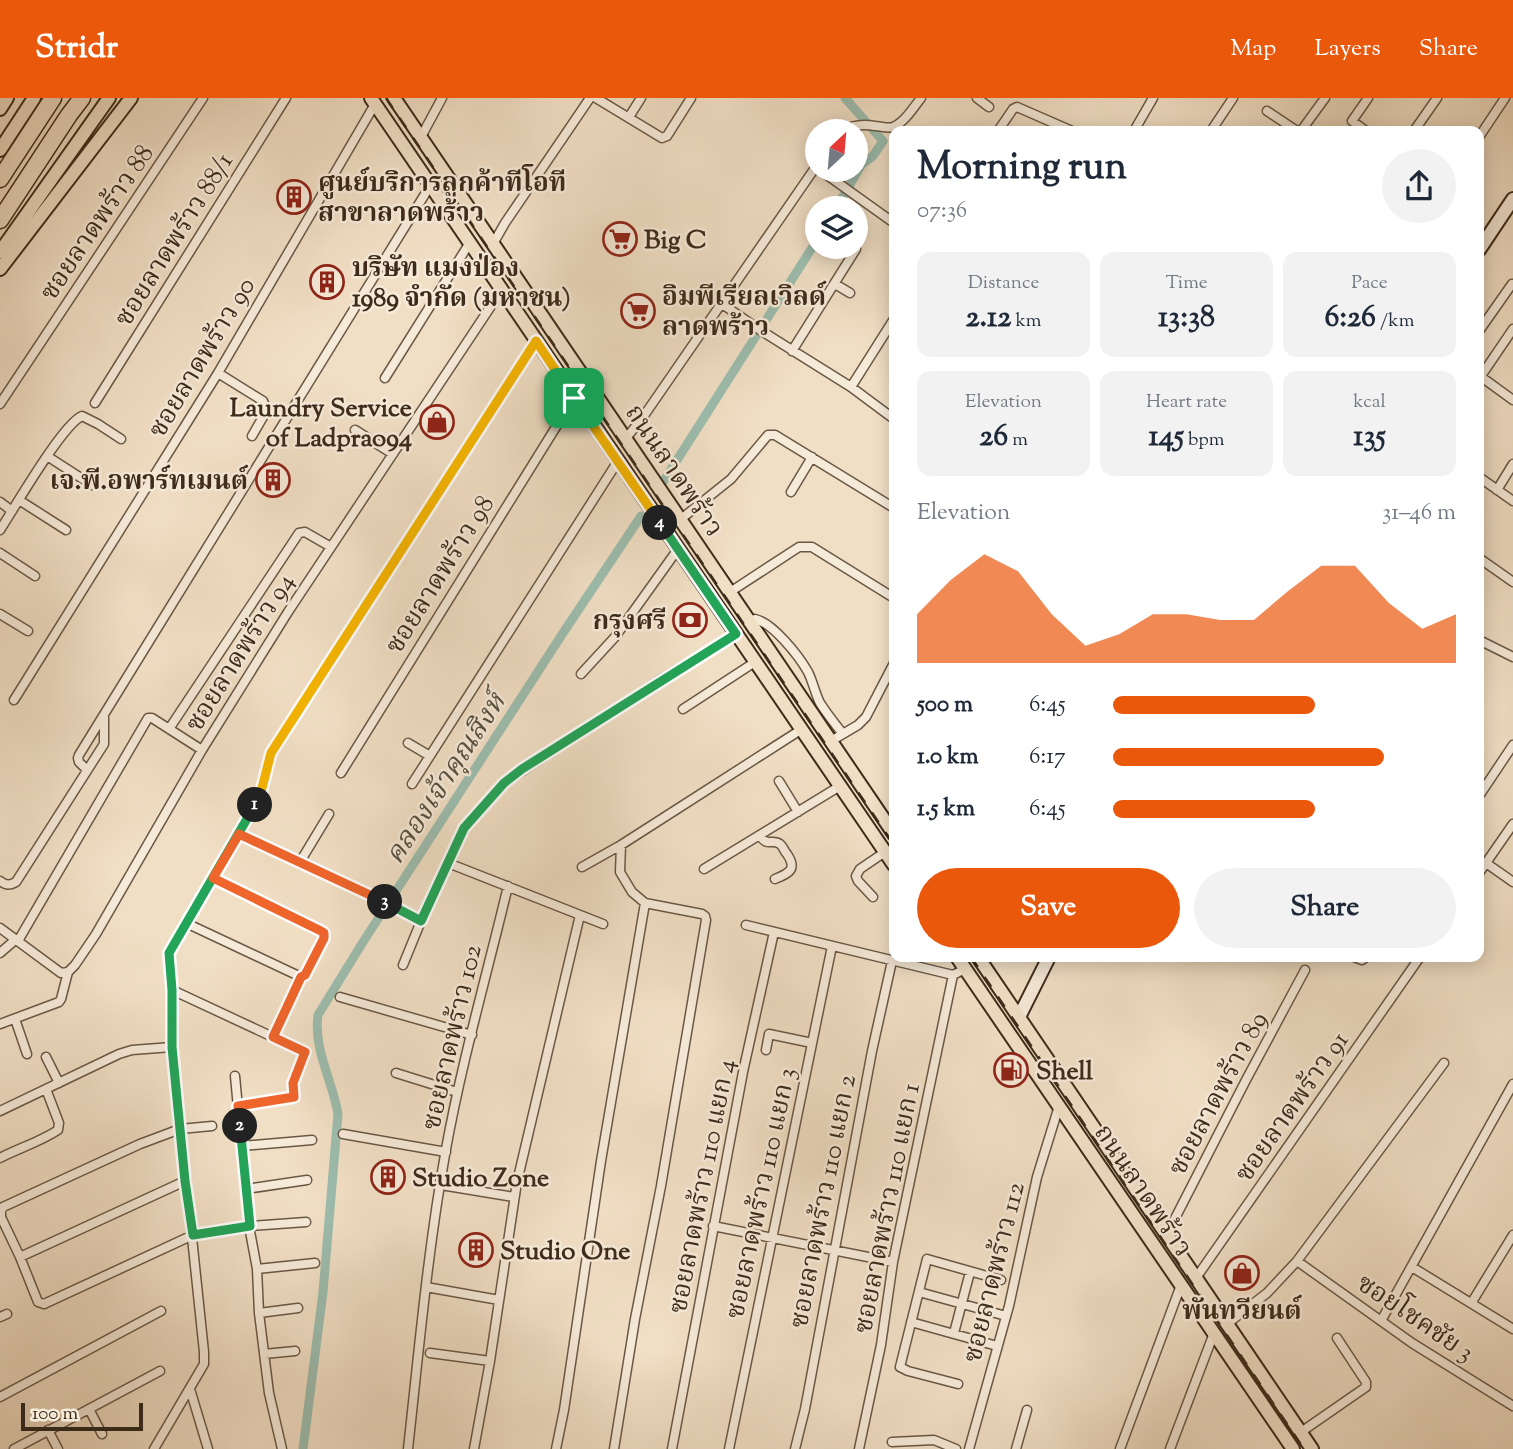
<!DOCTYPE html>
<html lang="en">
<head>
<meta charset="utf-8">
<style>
  :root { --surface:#fff; --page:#f2f2f3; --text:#1f2937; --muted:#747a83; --accent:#ea580c }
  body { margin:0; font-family:"Sorts Mill Goudy","Noto Serif Thai",serif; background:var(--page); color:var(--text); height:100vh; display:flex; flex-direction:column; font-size:26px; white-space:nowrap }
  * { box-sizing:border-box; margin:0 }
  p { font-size:23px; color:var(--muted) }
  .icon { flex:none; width:38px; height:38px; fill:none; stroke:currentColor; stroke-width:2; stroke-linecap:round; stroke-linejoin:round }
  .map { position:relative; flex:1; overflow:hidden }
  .panel { position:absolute; left:889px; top:28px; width:595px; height:836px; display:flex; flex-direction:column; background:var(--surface); border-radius:14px; box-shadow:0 4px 18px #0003 }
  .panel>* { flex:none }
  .needle { width:46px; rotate:26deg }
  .buttons { position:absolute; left:805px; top:21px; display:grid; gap:14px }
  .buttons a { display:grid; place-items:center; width:63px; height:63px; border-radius:50%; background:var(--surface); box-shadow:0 4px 18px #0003; font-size:35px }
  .scale { position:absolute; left:21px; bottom:18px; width:122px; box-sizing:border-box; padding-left:7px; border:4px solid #3d2b1a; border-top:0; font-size:19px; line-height:24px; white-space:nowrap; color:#3d2b1a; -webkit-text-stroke:5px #f6ead9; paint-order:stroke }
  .pin { position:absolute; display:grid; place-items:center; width:60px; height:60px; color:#fff; margin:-30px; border-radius:14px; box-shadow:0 4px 10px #0006 }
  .km { position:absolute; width:35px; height:35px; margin:-18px; border-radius:50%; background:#222; color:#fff; font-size:19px; line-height:35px; text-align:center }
  .round { display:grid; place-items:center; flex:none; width:74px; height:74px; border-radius:37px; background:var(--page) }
  .head { display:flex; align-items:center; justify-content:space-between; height:119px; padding:0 28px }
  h1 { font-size:38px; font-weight:800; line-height:52px }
  .figures { display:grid; grid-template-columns:repeat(3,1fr); gap:10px; height:119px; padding:7px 28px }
  .figures div { display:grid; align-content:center; border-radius:14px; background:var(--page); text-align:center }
  .figures b { font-size:30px; font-weight:800 }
  .figures small { font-size:19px; font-weight:400 }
  .figures p { font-size:19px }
  .chart { height:196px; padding:14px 28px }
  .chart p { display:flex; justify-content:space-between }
  .chart svg { width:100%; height:126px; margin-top:7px; fill:var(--accent); opacity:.7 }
  .primary-button { display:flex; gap:14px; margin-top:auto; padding:14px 28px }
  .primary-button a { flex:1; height:80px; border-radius:42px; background:var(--accent); color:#fff; font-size:28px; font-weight:800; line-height:80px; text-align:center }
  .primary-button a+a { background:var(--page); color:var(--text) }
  ul { padding:0 28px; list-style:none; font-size:23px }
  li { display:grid; grid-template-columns:112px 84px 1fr; align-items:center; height:52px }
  li i { height:18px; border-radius:9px; background:var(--accent) }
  header { display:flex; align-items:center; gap:42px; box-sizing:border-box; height:98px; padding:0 35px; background:var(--accent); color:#fff }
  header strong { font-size:33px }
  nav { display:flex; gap:38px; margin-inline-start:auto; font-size:24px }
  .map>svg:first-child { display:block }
</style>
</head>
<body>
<header>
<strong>Stridr</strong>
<nav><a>Map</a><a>Layers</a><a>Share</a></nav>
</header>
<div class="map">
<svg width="1513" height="1351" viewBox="0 0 1513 1351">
  <rect width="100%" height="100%" fill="#f1dfc5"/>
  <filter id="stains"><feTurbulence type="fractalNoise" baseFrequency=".00286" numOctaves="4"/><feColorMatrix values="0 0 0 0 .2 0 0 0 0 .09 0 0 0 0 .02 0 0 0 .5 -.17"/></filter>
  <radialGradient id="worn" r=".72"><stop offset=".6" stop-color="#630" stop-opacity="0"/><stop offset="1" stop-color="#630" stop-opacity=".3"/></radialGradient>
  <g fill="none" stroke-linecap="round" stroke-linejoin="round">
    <path stroke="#9cbdae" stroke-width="9" d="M836,110l26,-44 11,-8 10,-15 -38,-43
      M663,384l154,-242
      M303,1351l20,-157 15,-178c-5,-32 -25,-65 -20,-99l45,-73 200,-309 78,-117"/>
    <g stroke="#6a5845" stroke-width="11">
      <path id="street" d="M596,0l66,40 5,-2 24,-38
        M977,0l12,9
        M1267,13l30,20
        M629,19l12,-19
        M842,33c10,-6 21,-7 33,-5 6,0 12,3 18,1 12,-5 20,-19 28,-29
        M998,33l15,-22 4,-2 55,24
        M1134,33l19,-33
        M1211,33l22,-33
        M1301,33l24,-33
        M1366,33l-14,-10 16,-23
        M1414,33l23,-33
        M421,39l21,-39
        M1479,39l26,-39
        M820,72l74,53
        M493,146l12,-21 85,-125
        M835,186l15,9
        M722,206l41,28 88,55 43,32
        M1479,233l33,-47
        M792,253l64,-102
        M218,275l45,28 4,9 -15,26
        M1480,278l33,24
        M385,280l84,-134
        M1479,281l34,-50
        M851,289l43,-68
        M95,305l191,-305
        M0,306l203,-306
        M355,332l38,24
        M626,340l15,-18 176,-255
        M47,358l45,29
        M1479,379l34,24
        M1497,392l16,-26
        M791,394l21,-35
        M19,402l47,30
        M0,404l12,9
        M681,421l50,-40 37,-44h7l119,73
        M0,432c15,-23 62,-105 82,-114l16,8 23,15
        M0,455l35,23
        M1479,460l34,24
        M730,494l69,-45h13l82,51
        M0,516l28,17
        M750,524l5,-3c18,4 44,37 53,53 5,10 7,21 12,31 7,11 15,21 23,31
        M1479,542l34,17
        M581,576l34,-37 63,-88
        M14,602l204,-327 157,-269
        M683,611l72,-47
        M169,631l130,-196 6,-1 26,15
        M831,643l27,-16 8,-8 28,-54
        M408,645l22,13
        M87,672l-8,-8 -1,-4 1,-3 351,-569
        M341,675l233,-375
        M779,683l19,31
        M412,686l206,-323
        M1479,698l34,-51
        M239,735l119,56 63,32
        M760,737c7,13 12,3 20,9 3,2 4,7 7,10 10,15 3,19 -12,25
        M300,764l29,-48
        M448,765l155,61
        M1486,765l27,19
        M582,769l39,-22 181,-116
        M704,771l136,-83
        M1479,775l34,-49
        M0,783c6,4 9,5 16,1l88,-138v-27
        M873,799l-15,-16 -2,-5 4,-7 25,-17
        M186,825l115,54 4,-2 19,-37v-5l-111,-55
        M746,827l207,50 12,-6
        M0,830l61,45 7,-1 7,-7 21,-31 106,-184 86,-138 213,-321
        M18,843l130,-223h4l50,32
        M0,855l15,-13
        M1354,859l8,3 4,-3
        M403,867l18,-44 44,-93 39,-45 156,-103 76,-46
        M172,892l133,62 -12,31 1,14 -56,9
        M340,899l132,38
        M15,921l12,35
        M0,926l59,-22 2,-3 7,-27
        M273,939l28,-60
        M766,952l3,-16 43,9
        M46,959l13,26
        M396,975l61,19
        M235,978l14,150 8,43 2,44 10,80 13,56
        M0,1013l119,-57 13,-4 40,-3
        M212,1028l-32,3 -40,15 -137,63 -2,4v6l19,40 18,45 6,2 149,-69 56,-9 57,-4
        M343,1036l103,18
        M242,1048l70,-6
        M0,1060c19,-10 40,-16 58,-28l1,-7 -13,-34
        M441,1087l73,12
        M246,1091l61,-9
        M713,1128l180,36
        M1166,1138l80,-156 59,-110
        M20,1159l165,-76
        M1297,1163l115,82 101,63
        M1412,1169l101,62
        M257,1171l58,-6
        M1196,1180l224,-321
        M426,1189l73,13
        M919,1194l87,24
        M1472,1204l41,-67
        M259,1215l39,-5
        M0,1219l7,-3
        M1381,1223l132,-237
        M911,1224l86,24
        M1227,1226l40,-31 30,-32 147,-198
        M954,1235l16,-61
        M430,1255l60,8
        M264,1256l31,-3
        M958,1286l-50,-13 -8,-4 27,-108 74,21
        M190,1291l18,60
        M0,1299l161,-86
        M89,1311l13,25
        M48,1332l10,19
        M1301,1334l65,-45v-5l-29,-44
        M892,1344l42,-2 22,9
        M14,1351l146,-78
        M154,1351l50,-85v-12l-32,-305v-57l-3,-37 70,-120 22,-41 10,-39 265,-412
        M408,1351c11,-100 20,-201 38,-300 16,-88 41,-175 62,-263
        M474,1351l16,-88 27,-179 63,-267
        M556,1351l8,-39 37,-249 44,-258
        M614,1351l21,-130 26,-133 45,-266 -1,-4 -3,-2 -57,-11 -13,-11 -12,-20 1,-27
        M672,1351l71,-377 31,-140
        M729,1351l103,-503
        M795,1351l10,-40 67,-358 20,-90
        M859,1351l22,-104 12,-83 60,-287
        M969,1351l40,-143 28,-129 22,-71
        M1016,1351l11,-39
        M1120,1351l61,-164
        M1170,1351l44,-116"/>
    </g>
    <g stroke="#3d2b1a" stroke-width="16">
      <path id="secondary" d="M1479,152l34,-51
        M1019,919l30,-60"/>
    </g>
    <g stroke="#3d2b1a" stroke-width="16">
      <path id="primary" d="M371,0l523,767
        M394,0l500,736
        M0,11l7,-11
        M0,52l34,-52
        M0,154l109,-154
        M0,171l131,-171
        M957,859l336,492
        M978,859l334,492"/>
    </g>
    <g stroke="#3d2b1a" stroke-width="19">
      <path id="highway" d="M0,81l53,-81
        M0,122l69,-105 13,-17"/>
    </g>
    <use href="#street" stroke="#f6ead9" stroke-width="8"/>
    <use href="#secondary" stroke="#f6ead9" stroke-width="12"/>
    <use href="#primary" stroke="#f1dfc5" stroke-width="12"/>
    <use href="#highway" stroke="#f1dfc5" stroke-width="16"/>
    <path stroke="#3d2b1a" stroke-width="2.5" stroke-dasharray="12 12" stroke-linecap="butt" d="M386,0l508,747
      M971,859l333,492"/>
  </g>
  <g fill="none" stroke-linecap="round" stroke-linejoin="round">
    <g stroke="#fff" stroke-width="14">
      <path id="split-1" d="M255,707l6,-13 10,-39 265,-412 38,57"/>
    </g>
    <g stroke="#fff" stroke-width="14">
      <path id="split-2" d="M240,1028l10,100 -57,9 -8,-54 -13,-134v-57l-3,-37 86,-148"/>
    </g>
    <g stroke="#fff" stroke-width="14">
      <path id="split-3" d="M240,1028l-2,-20 56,-9 -1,-14 12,-31 -32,-15 28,-60 4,-2 19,-37v-5l-3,-2 -108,-53 26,-44 146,68"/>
    </g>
    <g stroke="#fff" stroke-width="14">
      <path id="split-4" d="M385,804l36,19 43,-93 40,-45 18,-14 214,-135 -76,-111"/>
    </g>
    <g stroke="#fff" stroke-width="14">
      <path id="split-5" d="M574,300l86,125"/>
    </g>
    <use href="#split-1" stroke="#f5b400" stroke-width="9"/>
    <use href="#split-2" stroke="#22a559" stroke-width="9"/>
    <use href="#split-3" stroke="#f0652b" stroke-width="9"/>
    <use href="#split-4" stroke="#22a559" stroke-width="9"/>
    <use href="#split-5" stroke="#f5b400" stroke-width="9"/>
  </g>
  <defs>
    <g id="building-ring" transform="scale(1.75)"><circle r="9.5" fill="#f6ead9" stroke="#8f2418" stroke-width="1.5"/><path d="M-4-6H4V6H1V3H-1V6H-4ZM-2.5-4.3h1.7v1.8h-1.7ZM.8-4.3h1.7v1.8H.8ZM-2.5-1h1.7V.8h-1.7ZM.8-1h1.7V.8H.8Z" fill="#8f2418"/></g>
    <g id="supermarket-ring" transform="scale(1.75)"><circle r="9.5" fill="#f6ead9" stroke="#8f2418" stroke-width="1.5"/><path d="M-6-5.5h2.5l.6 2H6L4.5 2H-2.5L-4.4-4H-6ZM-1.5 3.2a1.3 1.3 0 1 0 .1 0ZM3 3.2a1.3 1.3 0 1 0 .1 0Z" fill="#8f2418"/></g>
    <g id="shop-ring" transform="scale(1.75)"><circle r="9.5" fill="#f6ead9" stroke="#8f2418" stroke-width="1.5"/><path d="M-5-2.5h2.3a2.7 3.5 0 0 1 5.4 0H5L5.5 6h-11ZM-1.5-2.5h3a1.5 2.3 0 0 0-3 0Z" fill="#8f2418"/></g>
    <g id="bank-ring" transform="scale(1.75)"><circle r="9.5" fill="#f6ead9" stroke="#8f2418" stroke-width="1.5"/><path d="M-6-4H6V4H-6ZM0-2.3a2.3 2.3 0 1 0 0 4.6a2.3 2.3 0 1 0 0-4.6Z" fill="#8f2418"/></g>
    <g id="fuel-ring" transform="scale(1.75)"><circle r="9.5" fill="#f6ead9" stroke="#8f2418" stroke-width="1.5"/><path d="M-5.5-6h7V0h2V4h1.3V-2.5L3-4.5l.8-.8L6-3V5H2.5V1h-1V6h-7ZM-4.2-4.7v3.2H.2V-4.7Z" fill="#8f2418"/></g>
  </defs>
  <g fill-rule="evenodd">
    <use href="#building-ring" x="294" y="99"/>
    <use href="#supermarket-ring" x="620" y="141"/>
    <use href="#building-ring" x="327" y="184"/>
    <use href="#supermarket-ring" x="638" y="213"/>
    <use href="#shop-ring" x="437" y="324"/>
    <use href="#building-ring" x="273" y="382"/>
    <use href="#bank-ring" x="690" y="522"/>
    <use href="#fuel-ring" x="1011" y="972"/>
    <use href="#building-ring" x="388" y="1079"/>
    <use href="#building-ring" x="476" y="1152"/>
    <use href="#shop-ring" x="1242" y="1175"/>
  </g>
  <g text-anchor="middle" stroke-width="5" stroke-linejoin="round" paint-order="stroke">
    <g font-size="26" font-weight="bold" fill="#3d2b1a" stroke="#f6ead9" text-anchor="start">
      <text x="318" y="93">ศูนย์บริการลูกค้าทีโอที<tspan x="318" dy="30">สาขาลาดพร้าว</tspan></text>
      <text x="644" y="150">Big C</text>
      <text x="352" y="178">บริษัท แมงป่อง<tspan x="352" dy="30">1989 จำกัด (มหาชน)</tspan></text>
      <text x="662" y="207">อิมพีเรียลเวิลด์<tspan x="662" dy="30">ลาดพร้าว</tspan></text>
      <text x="412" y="318" text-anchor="end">Laundry Service<tspan x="412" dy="30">of Ladprao94</tspan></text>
      <text x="248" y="391" text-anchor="end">เจ.พี.อพาร์ทเมนต์</text>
      <text x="666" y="531" text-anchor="end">กรุงศรี</text>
      <text x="1036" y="981">Shell</text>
      <text x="412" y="1088">Studio Zone</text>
      <text x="500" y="1161">Studio One</text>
      <text x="1242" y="1221" text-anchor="middle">พันทวียนต์</text>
    </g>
    <g font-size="26" fill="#3d2b1a" stroke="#f6ead9">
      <text transform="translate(96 124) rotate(-56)" y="9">ซอยลาดพร้าว 88</text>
      <text transform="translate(173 141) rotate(-58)" y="9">ซอยลาดพร้าว 88/1</text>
      <text transform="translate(201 259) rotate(-59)" y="9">ซอยลาดพร้าว 90</text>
      <text transform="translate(675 372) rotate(56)" y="9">ถนนลาดพร้าว</text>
      <text transform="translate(439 476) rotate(-58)" y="9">ซอยลาดพร้าว 98</text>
      <text transform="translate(239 554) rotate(-58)" y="9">ซอยลาดพร้าว 94</text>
      <text transform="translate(451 939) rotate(-77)" y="9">ซอยลาดพร้าว 102</text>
      <text transform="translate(1217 995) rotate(-62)" y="9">ซอยลาดพร้าว 89</text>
      <text transform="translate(1291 1008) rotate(-55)" y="9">ซอยลาดพร้าว 91</text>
      <text transform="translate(701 1088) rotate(-79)" y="9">ซอยลาดพร้าว 110 แยก 4</text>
      <text transform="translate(1144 1092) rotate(56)" y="9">ถนนลาดพร้าว</text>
      <text transform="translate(760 1095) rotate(-78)" y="9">ซอยลาดพร้าว 110 แยก 3</text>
      <text transform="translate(822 1103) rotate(-79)" y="9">ซอยลาดพร้าว 110 แยก 2</text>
      <text transform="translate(886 1110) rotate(-79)" y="9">ซอยลาดพร้าว 110 แยก 1</text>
      <text transform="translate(993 1174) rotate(-76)" y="9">ซอยลาดพร้าว 112</text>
      <text transform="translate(1416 1219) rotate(34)" y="9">ซอยโชคชัย 3</text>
    </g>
    <g font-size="28" font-style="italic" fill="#55503f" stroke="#f6ead9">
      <text transform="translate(444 680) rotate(-57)" y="10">คลองเจ้าคุณสิงห์</text>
    </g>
  </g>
  <rect width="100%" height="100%" filter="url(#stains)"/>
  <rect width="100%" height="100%" fill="url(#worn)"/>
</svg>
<div class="buttons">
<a><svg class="needle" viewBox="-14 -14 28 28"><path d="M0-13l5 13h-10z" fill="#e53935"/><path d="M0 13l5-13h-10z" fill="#747a83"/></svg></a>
<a><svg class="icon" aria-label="layers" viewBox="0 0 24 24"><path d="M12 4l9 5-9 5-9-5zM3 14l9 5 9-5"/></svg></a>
</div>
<div class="scale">100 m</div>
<div class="pin" style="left:574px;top:300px;background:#1e9e55"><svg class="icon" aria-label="arrive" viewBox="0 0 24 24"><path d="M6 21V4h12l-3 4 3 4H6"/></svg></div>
<b class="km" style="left:255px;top:707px">1</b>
<b class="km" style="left:240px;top:1028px">2</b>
<b class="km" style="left:385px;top:804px">3</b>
<b class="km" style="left:660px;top:425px">4</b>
<section class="panel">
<div class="head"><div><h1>Morning run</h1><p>07:36</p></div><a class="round"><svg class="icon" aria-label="share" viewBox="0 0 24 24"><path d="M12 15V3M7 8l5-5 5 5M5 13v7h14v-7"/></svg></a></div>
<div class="figures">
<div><p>Distance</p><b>2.12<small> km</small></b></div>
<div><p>Time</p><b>13:38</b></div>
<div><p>Pace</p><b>6:26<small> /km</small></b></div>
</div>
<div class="figures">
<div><p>Elevation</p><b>26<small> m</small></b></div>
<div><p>Heart rate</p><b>145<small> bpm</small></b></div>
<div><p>kcal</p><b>135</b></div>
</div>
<div class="chart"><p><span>Elevation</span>31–46 m</p>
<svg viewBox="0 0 160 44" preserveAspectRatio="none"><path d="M0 44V27L10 15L20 6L30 12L40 27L50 38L60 34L70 27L80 27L90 29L100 29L110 19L120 10L130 10L140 23L150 32L160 27V44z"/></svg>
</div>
<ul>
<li><b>500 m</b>6:45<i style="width:59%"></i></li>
<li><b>1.0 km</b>6:17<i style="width:79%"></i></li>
<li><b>1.5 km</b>6:45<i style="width:59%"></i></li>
</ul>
<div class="primary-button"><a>Save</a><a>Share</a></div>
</section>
</div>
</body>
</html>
